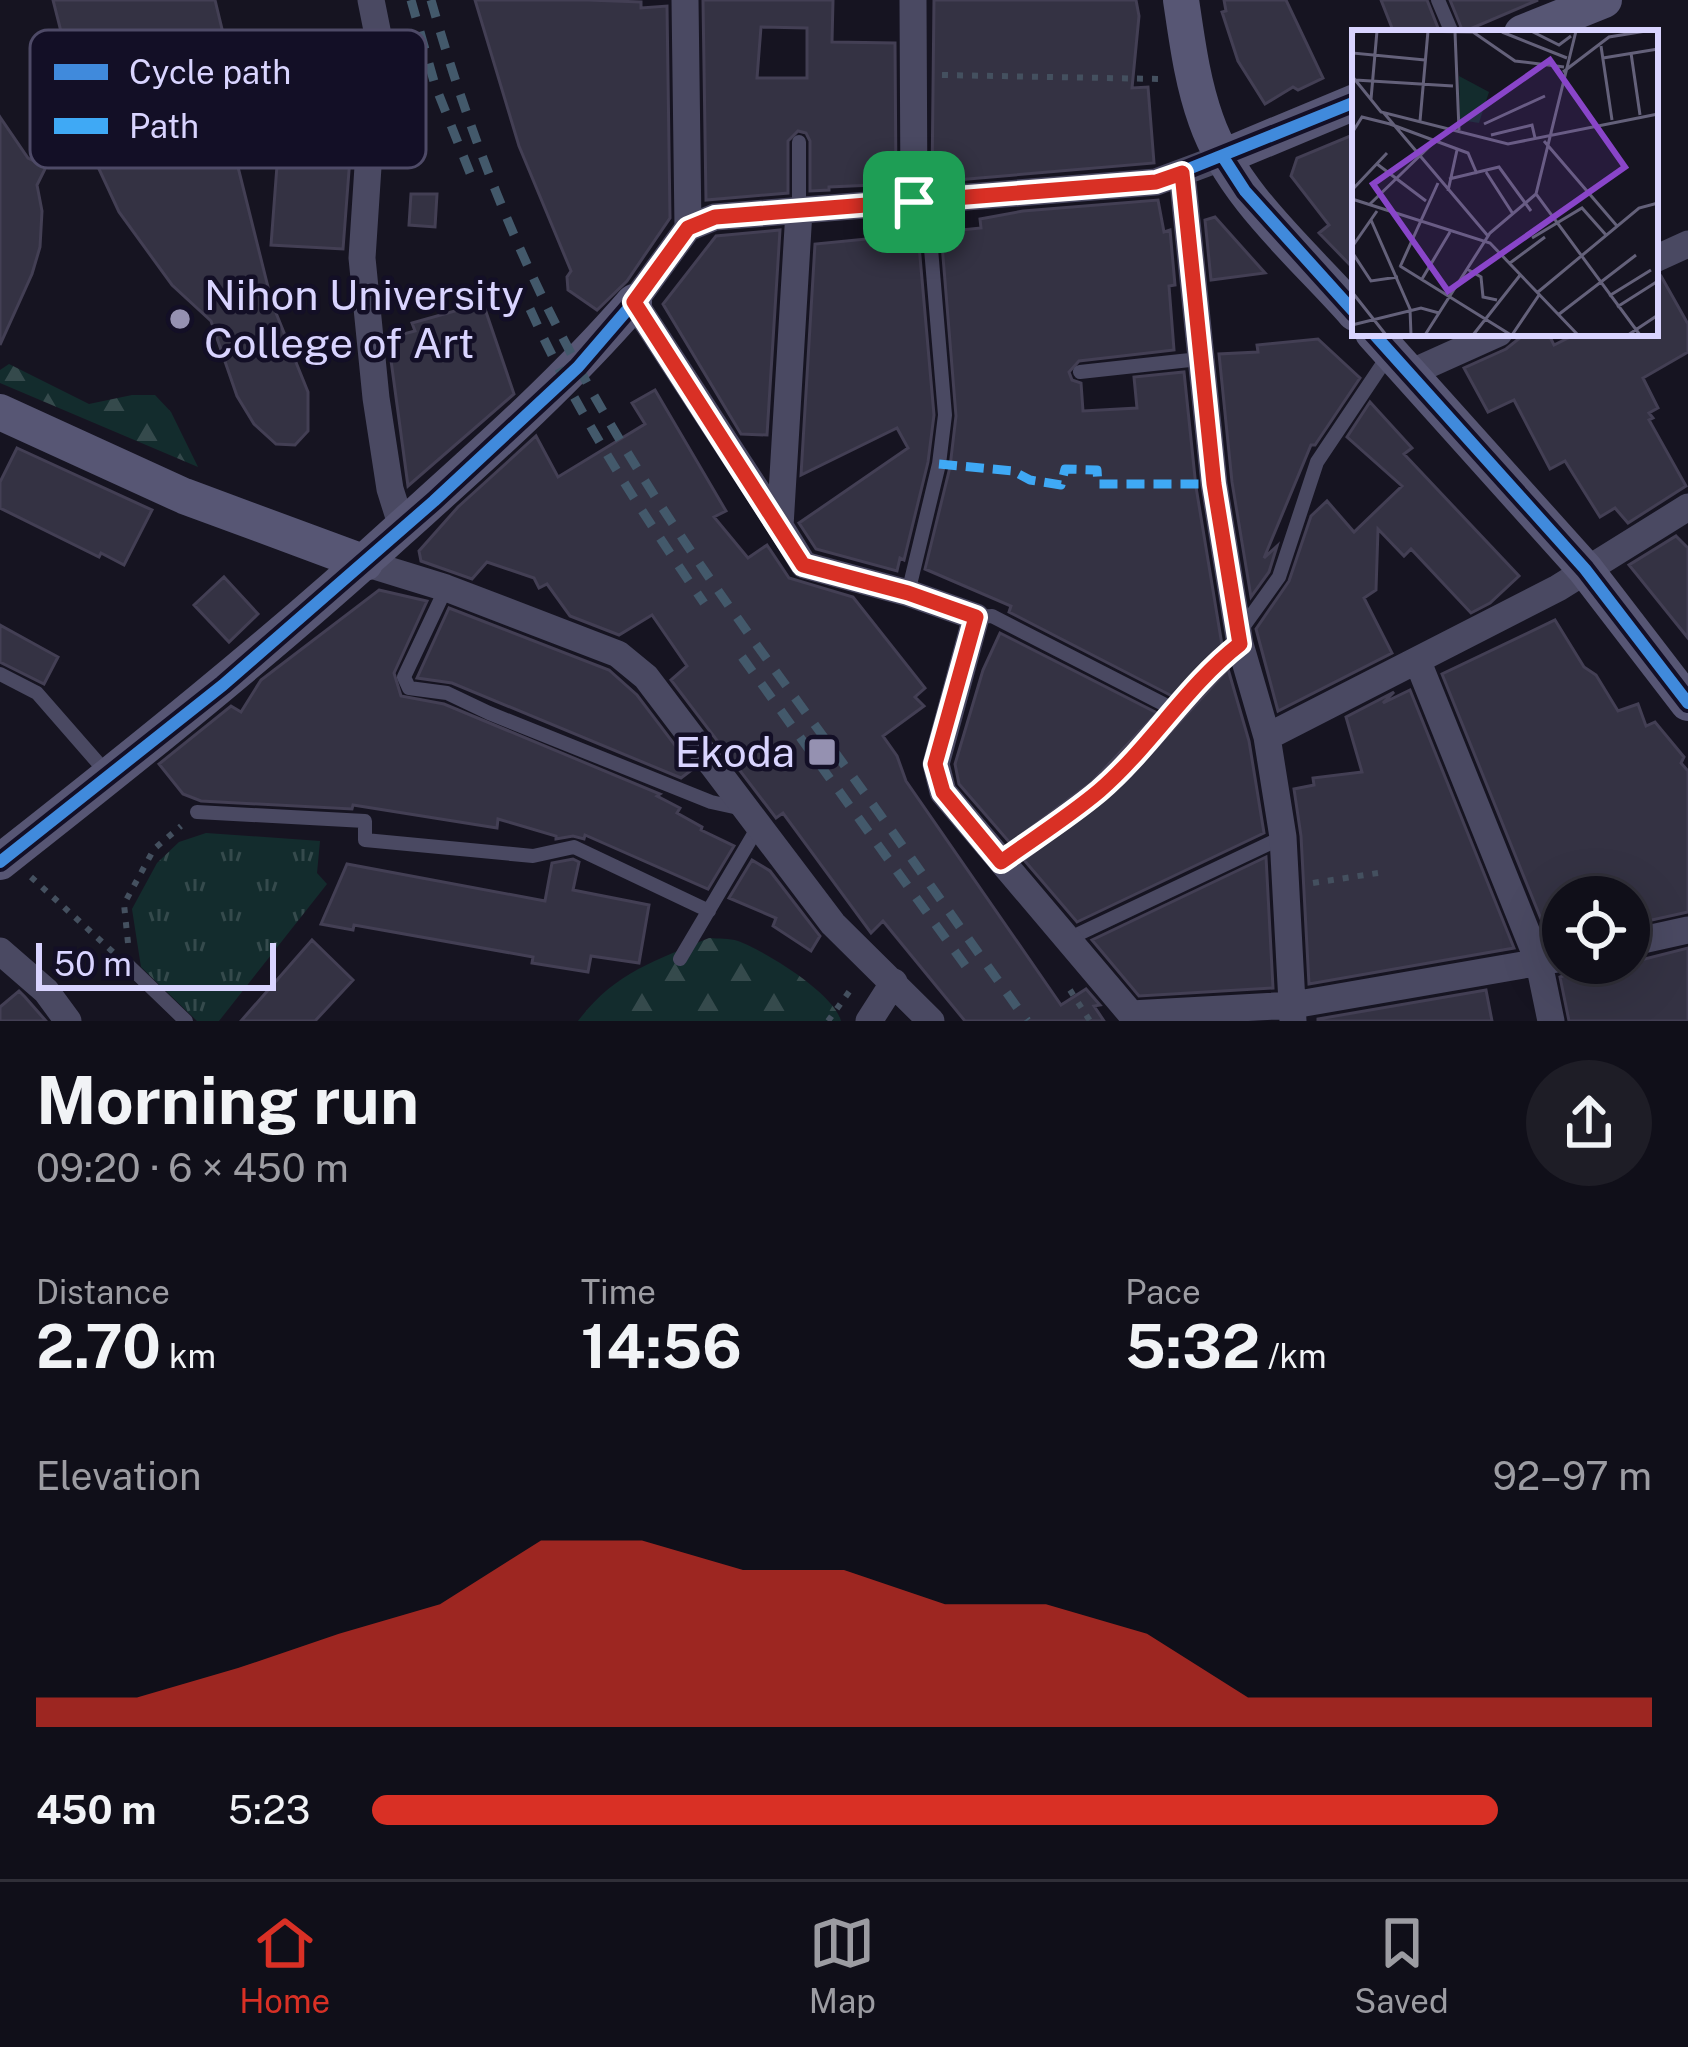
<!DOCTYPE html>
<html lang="en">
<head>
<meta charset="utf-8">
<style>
  :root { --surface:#100f19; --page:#1e1d26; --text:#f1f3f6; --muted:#9c9ca2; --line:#302f38; --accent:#d93025 }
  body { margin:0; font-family:"Public Sans",sans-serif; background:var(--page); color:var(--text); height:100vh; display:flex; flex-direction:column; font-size:45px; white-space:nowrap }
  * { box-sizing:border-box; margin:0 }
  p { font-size:39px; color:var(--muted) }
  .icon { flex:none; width:66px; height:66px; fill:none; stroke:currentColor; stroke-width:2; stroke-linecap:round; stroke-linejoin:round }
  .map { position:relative; height:1021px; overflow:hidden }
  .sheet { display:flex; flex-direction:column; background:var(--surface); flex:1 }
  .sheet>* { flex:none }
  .tools { position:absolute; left:1542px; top:876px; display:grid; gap:24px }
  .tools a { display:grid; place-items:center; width:108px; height:108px; border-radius:50%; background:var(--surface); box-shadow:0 12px 48px #0002,0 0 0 3px var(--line); font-size:60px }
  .scale { position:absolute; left:36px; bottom:30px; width:240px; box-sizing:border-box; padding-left:12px; border:6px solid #d9d4ff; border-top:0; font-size:33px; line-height:42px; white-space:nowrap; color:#d9d4ff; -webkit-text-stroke:9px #130f26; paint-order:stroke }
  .pin { position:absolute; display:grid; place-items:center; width:102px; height:102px; color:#fff; margin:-51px; border-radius:24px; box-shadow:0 6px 18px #0006 }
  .round { display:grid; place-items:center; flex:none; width:126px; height:126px; border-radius:63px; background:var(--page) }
  .head { display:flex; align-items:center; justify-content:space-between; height:204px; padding:0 36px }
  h1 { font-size:66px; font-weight:700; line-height:90px }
  .figures { display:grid; grid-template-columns:repeat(3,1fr); gap:18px; height:204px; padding:12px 36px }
  .figures div { display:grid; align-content:center }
  .figures b { font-size:60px; font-weight:700 }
  .figures small { font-size:33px; font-weight:400 }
  .figures p { font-size:33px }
  .chart { height:336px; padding:24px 36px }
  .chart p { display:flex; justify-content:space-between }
  .chart svg { width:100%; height:216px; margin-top:12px; fill:var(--accent); opacity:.7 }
  ul { padding:0 36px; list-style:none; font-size:39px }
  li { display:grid; grid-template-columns:192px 144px 1fr; align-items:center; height:90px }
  li i { height:30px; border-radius:15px; background:var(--accent) }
  .menu { display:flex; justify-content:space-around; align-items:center; height:168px; border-top:3px solid var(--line); background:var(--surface); font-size:33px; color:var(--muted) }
  .menu a { display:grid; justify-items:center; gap:6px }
  .menu .active { color:var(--accent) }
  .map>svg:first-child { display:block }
</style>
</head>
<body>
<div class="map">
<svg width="1688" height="1021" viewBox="0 0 1688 1021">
  <defs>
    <pattern id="forest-firs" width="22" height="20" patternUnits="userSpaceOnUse" patternTransform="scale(3)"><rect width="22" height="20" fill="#132c2d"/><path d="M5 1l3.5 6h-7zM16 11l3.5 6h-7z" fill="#354a4c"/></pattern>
    <pattern id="park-tufts" width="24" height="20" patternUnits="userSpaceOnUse" patternTransform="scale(3)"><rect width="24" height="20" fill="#132c2d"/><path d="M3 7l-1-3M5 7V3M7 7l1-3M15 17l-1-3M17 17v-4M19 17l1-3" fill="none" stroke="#354a4c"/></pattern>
  </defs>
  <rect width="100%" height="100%" fill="#161421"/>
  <path fill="url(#forest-firs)" d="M9,364l80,40 43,-9h23l16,17 27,55 -198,-84v-13z
    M709,938c9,1 20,0 29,3 27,10 96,52 103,80h-263c37,-49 77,-60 131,-83z"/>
  <path fill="url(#park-tufts)" d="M206,833l114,8 -3,32 10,11 -108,137h-22l-56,-54 -9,-58 25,-46 22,-21z"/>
  <path fill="#343243" stroke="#433f54" stroke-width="3" fill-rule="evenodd" d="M53,0h162l20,83 -17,4 54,216 36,89v39l-13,14 -19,-1 -22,-20 -17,-28 -26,-75 -39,-36 -53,-73 -27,-58z
    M475,0h113l53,2v6l26,-2 3,212 -43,63 -30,29 -29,-20 -1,-13 4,-6 -52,-125z
    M703,0h130l-1,42 63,1 1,141 -67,3v3l-19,1v-50l-4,-8 -8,-2 -10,10v52l-82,7zM761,27l46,1v50h-50z
    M934,0h202l3,16 -7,72 16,-1 6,76 -222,19z
    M1224,0h62l37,78 -25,12 -5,-3 -28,17 -27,-43 -16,-49 4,-1z
    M1381,0h46l13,33h-46z
    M1450,0h88l-75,32z
    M285,60l72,6 -14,183 -72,-4z
    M0,117l28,41 18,9 -9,18 5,26 -2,36 -8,27 -32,71z
    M1355,134v136l-36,-37 10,-8 -38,-49 6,-18z
    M411,194h26l-2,33 -26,-2z
    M1158,200l6,32 6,-2 5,55 -6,1 5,64 -95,11 -10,11 3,8 9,3 2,28 54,-3 -3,-31 50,-5 12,115 26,158 -50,51 -163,-84 2,-6 -86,-37 25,-102 6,-51 -15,-184 40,-4 -1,-9 43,-8z
    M1215,217l50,56 -54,7 -6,-60z
    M780,230l-13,205 -26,-1 -78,-130 53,-68z
    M918,234l16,181 -6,47 -24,98 -4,-2 -3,13 -81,-22 -17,-26 109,-75 -11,-20 -96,47 14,-231z
    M1661,276l27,48v28l-45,26 15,30 -9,5 4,5 -4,2 37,66 -58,37 -13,-15 -15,9 -35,-56 -15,8 -36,-69 -26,12 -24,-44 42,-19 20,-16h22l6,12 24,-12h77v-56z
    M483,303l31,91 -106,92 -20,-148 27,-7 -3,-8z
    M1318,339l42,39 -45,67h-4l-47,113 13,-12 -8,26 -18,25 -19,-115 -13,-128 39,-2 -1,-7z
    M655,390l71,121 -12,6 34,41 19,-13 22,33 64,19 72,91 -10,9 9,9 -41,30 14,20 9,25 155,224 25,-16 14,16 -6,1 10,15h-139l-82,-100 -12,12 -88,-120 -7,5 -105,-138 16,-14 -35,-51 -33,20 -49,-19 -23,-32 -8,4 -5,-10 -47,-16 -15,17 -51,-18 -2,-10 39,-44 78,-71 22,41 87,-53 -13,-21z
    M1370,402l42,46 -8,6 115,122 -29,27 -19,10 -60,-64 -7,7 -26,-27 -2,61 -12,8 28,55 -114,58 -22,-82 33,-48 22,-65 16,-15 27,31 48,-46 -55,-49z
    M17,448l135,62 -28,55 -23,-12 -2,4 -99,-49v-26z
    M1676,536l12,12v90l-59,-73z
    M224,577l34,37 -29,28 -35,-37z
    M379,590l48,11 -33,72 7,23 43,8 216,90 -3,2 23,12 -3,5 25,14 -1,3 33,16 -26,43 -123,-54 -1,4 -11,-3 -17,3v-3l-58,-17 -1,9 -144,-23 -1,4 -151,-8 -18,-7 -24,-30 72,-58 10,6 20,-32z
    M449,608l160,62 28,25 56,74 -12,9 -229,-95 -35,-5z
    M1555,620l29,47 12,8 22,36 20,-7 8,22 9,-4 29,35 -3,6 7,8v141l-54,12 -5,-27h-66v43l-13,2 -6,-27 -3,4 -99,-245z
    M0,625l58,32 -14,27 -44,-22z
    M1000,633l157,80 -66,70 -81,60 -51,-59 -4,-20 28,-94z
    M1228,669l21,72 15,92 -187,89 -53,-62 101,-78z
    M1410,690l104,258 -205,36 -8,-148 -7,-47 20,-4 -1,-7 49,-6 -16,-55 48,-25 -11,11z
    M1266,857l7,131 -134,8 -47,-56z
    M573,859l6,3 -6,28 76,15 -10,58 -48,-7 -3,16 -56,-9 1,-6 -179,-32 -1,5 -32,-6 26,-60 198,37 7,-38z
    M752,860l18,11 50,65 -9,15 -38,-25 3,-8 -47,-20z
    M312,940l41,40 -38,41h-74z
    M1688,948v73h-119l-9,-44 14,-5 6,-9h49z
    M1486,990l6,31h-174v-2z
    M19,991l6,6 21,24h-46v-14z"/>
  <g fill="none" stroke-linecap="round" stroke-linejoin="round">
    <path stroke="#44505f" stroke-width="6" stroke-dasharray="6 9" stroke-linecap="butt" d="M942,75l218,4
      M31,877l83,76
      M1313,883l65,-10
      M128,943l-4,-39 30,-55 27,-23
      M1070,990l20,31
      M828,1021l26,-36"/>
    <path stroke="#4a4962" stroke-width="14" d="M1438,0l14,33
      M799,142v69
      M1080,372l119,-13
      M446,588l-42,89 5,11 38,5 42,20 222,89 32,7
      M908,593l31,-129 6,-49 -18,-214
      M976,617l16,-1 185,95
      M1241,630l38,-53 38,-115 71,-106
      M0,674l37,19 69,79
      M197,812l168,9v19l168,16 41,-9 135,64
      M1001,863c32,-24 67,-46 97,-72 52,-44 88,-105 142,-147
      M1068,939l215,-102
      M680,959l78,-132
      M129,966l57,55"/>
    <path stroke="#4a4962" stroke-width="27" d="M371,0l6,30 -15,228 14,140 14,91 12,38
      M685,0l3,228
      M913,0l1,202
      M1182,173l32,311 26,160 27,93 16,100 10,184
      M799,211l-19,315 24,39 104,28 68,24 -40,147 7,28 188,222 2,7
      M1655,259l33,-15
      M1410,373l89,-40
      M780,526l-146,-224 54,-74 27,-11 441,-35 67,-25
      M365,563l81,25 172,66 28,23 187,247 98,97
      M1418,662l121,301 12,58
      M1267,737l291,-149 130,-81
      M1629,943l59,-13
      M0,951l46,40 22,30
      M1131,1014l162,-9 270,-47
      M869,1021l25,-39"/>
    <path stroke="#575674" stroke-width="36" d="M1181,0c6,40 11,81 25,120 26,75 97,134 149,193
      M1522,33l82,-33
      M1223,157l132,-55
      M1373,333l212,236 103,134
      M0,412l184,84 181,67
      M0,862c136,-107 271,-215 399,-332 81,-73 163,-145 235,-228"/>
    <path stroke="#43596b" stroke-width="9" stroke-dasharray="18 15" stroke-linecap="butt" d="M411,0l24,85 39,98
      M431,0c36,127 85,254 149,370 75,139 169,265 262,392 63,86 123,173 185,259
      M530,309c47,104 109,200 174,294
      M742,657l225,311"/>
    <path stroke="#3fa9f5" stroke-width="9" stroke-dasharray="18 9" stroke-linecap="butt" d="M939,464l74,7 17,9 31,5 4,-16 32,1 1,14h116"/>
    <g stroke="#130f26" stroke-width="20">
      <path id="cycleway" d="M1223,157l22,34 110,122
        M1373,333l212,236 103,134
        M0,862l223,-177 211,-184 144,-134 56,-65 54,-74 27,-11 441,-35 199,-80"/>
    </g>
    <use href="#cycleway" stroke="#408adc" stroke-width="12"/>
  </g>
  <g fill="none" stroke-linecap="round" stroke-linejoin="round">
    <g stroke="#fff" stroke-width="24">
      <path id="route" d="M1182,173l32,311 26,160c-53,41 -90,103 -141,147 -31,26 -66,48 -98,71l-58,-70 -8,-28 41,-147 -68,-24 -105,-28 -169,-263 54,-74 27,-11 441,-35z"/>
    </g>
    <use href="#route" stroke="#d93025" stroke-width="15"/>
  </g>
  <g fill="#9591b1" stroke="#130f26" stroke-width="4.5">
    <circle cx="180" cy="319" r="12"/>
    <rect x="807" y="737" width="30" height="30" rx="6"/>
  </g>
  <g text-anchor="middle" stroke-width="9" stroke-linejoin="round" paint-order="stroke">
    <g font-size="42" fill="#d9d4ff" stroke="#130f26" text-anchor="start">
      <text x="204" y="310">Nihon University<tspan x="204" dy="48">College of Art</tspan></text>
      <text x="795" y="767" text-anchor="end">Ekoda</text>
    </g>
  </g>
  <g transform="translate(1352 30)">
    <rect width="306" height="306" fill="#161421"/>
    <path d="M107,46l30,16 -10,31 -19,-3z" fill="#132c2d"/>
    <path fill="none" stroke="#64617a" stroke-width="3" d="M2,1l-2,22 73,7M58,1l63,1 42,29 49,6M179,1l28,14 12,-9M224,1l-40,163 104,141M103,2l4,98M150,2l65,26M249,16l11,74M279,23l9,62M251,28l55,-9M211,42l46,-35 37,-6M0,46l29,36 127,32 150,-30M3,50l98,6M19,69l6,-68M31,82l105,124M68,91l8,-90M132,94l61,-28M0,103l10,-16 28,7 78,29 9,21M139,105l41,-10 3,13M192,111l73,85M25,134l49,37M134,142l27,42M97,149l50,-12 32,44M0,160l35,-37M96,161l9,-41M0,169l138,44 88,92M18,174l62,-60M19,190l39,89 1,26M180,208l50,-30 24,27M0,217l25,-36M0,222l19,29 27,-4M158,233l35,-26M48,236l111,69M48,237l38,-84M115,239l14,8 2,20 14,3M70,249l28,-47M0,262l34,43M186,262l101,-84 19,-5M257,266l42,-26M265,277l41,-26M206,285l78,-60M0,295l69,-17 18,5M73,305l65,-102 46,-39M121,305l48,-61M160,305l27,-40M276,305l30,-20"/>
    <path fill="#8945c9" fill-opacity="0.15" stroke="#8945c9" stroke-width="6" d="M198,30l75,107 -177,124 -75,-107z"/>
    <rect width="306" height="306" fill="none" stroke="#d9d4ff" stroke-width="6"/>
  </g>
  <rect x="30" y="30" width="396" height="138" rx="18" fill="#130f26" stroke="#4e4a67" stroke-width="3"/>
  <rect x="54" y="64" width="54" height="16" fill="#408adc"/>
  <rect x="54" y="118" width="54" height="16" fill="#3fa9f5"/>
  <g font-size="33" fill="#d9d4ff">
    <text x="129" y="84">Cycle path</text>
    <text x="129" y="138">Path</text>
  </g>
</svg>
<div class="tools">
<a><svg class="icon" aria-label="locate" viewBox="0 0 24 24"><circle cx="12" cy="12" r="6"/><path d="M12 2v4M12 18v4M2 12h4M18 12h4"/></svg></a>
</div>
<div class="scale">50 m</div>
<div class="pin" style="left:914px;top:202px;background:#1e9e55"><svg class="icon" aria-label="arrive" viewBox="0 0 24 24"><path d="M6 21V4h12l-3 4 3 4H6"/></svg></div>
</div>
<section class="sheet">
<div class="head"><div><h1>Morning run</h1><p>09:20 · 6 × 450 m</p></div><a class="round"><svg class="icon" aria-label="share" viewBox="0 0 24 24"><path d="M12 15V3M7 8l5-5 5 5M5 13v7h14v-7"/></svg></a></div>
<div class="figures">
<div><p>Distance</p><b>2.70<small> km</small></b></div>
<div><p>Time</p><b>14:56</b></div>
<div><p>Pace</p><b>5:32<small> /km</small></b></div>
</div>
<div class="chart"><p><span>Elevation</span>92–97 m</p>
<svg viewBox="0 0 160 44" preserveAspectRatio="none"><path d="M0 44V38L10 38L20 32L30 25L40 19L50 6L60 6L70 12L80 12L90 19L100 19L110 25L120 38L130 38L140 38L150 38L160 38V44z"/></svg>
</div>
<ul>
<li><b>450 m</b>5:23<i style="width:88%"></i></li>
</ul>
</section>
<nav class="menu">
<a class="active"><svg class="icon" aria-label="home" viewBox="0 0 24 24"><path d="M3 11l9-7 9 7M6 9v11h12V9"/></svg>Home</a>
<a><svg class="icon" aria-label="map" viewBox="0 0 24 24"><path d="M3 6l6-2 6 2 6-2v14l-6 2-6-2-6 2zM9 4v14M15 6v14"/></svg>Map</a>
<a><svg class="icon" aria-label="saved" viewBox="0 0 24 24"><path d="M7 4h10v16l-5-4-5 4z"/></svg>Saved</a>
</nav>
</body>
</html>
